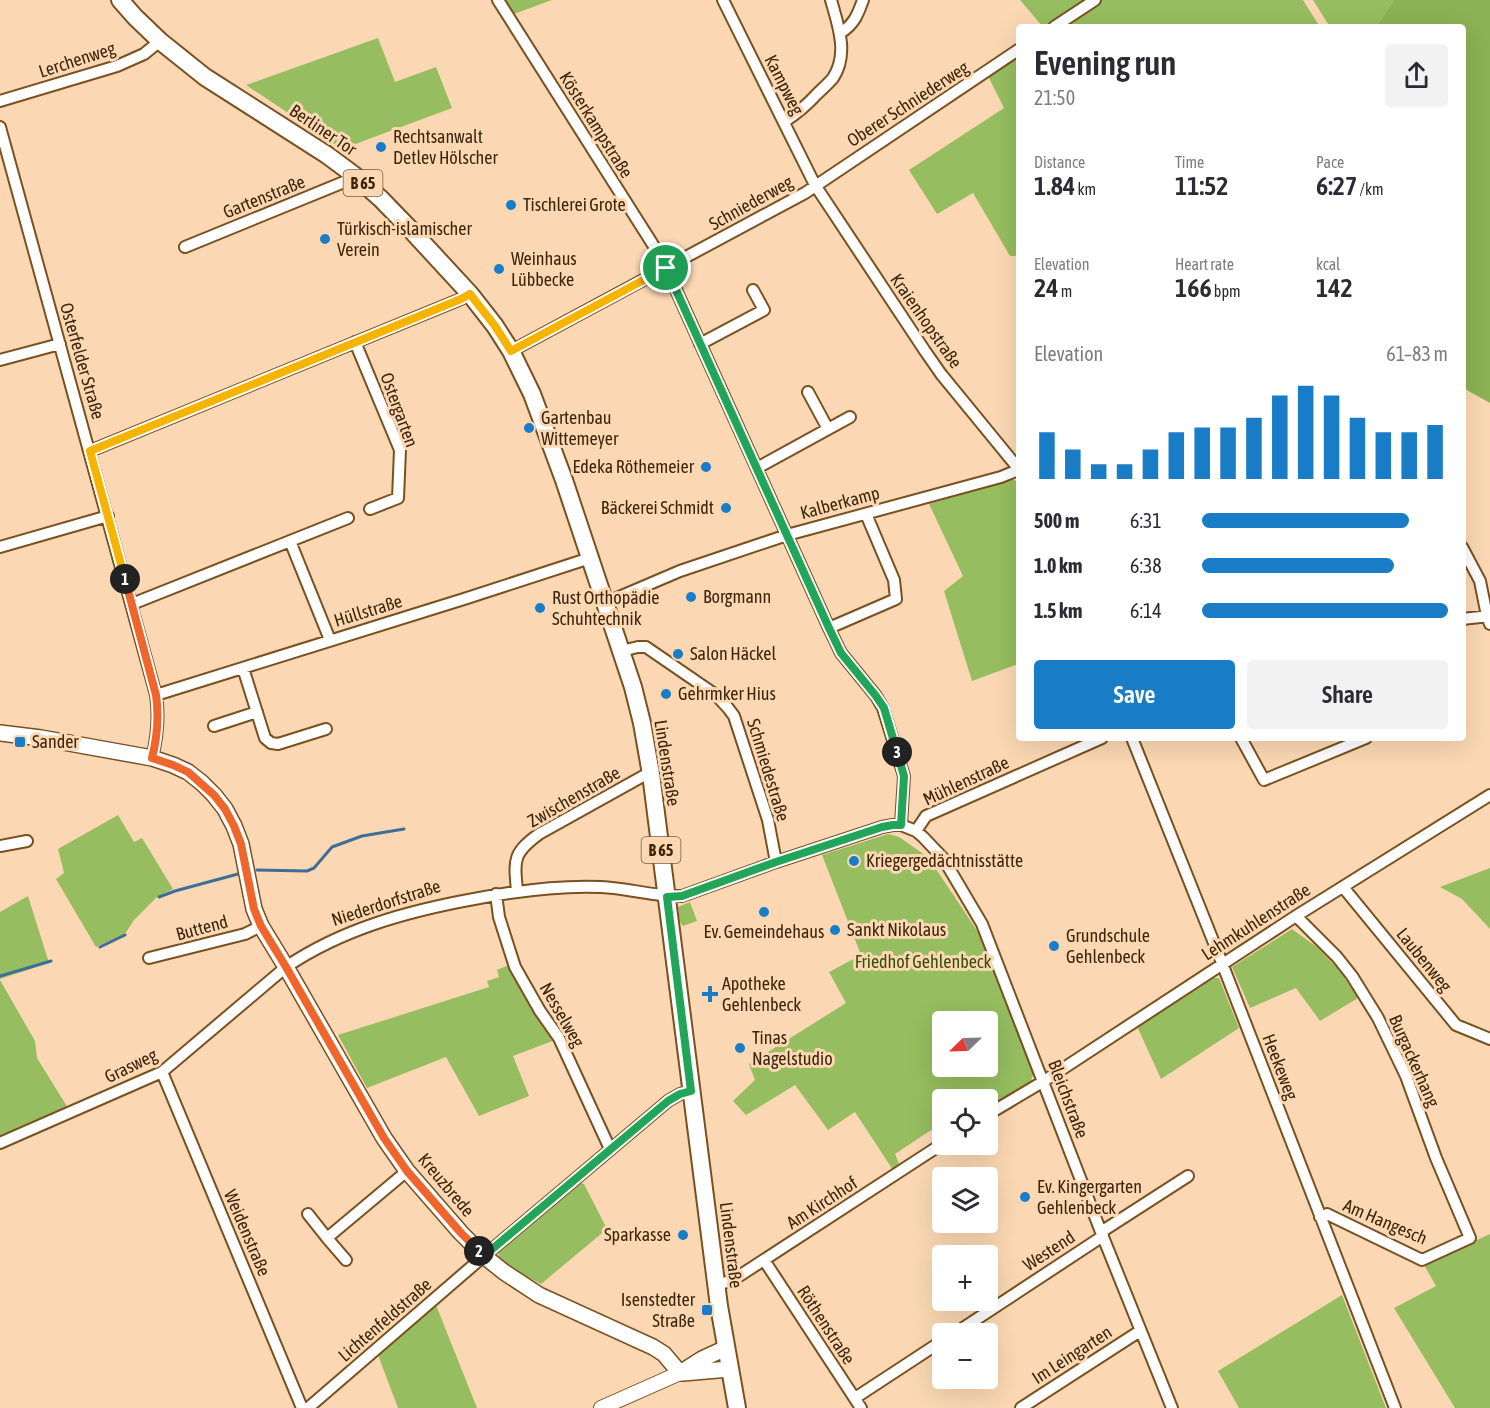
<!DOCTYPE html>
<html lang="en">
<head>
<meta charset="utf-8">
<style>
  :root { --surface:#fff; --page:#f2f2f3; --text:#2b2b33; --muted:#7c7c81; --accent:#187cc7 }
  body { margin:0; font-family:"Asap Condensed",sans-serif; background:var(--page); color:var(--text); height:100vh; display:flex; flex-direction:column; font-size:22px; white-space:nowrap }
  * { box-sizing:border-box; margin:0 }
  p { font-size:20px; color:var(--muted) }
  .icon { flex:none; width:33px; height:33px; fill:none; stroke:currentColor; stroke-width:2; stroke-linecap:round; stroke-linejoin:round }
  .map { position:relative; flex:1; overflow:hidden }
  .panel { position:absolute; left:1016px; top:24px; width:450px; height:717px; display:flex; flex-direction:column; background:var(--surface); border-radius:6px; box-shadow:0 6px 24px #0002 }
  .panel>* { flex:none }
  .needle { width:39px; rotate:247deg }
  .fabs { position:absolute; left:932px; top:1011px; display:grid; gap:12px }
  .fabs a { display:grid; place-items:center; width:66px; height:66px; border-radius:6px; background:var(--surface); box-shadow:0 6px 24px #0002; font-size:30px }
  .pin { position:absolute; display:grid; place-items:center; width:51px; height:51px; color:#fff; margin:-26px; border:3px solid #fff; border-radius:50%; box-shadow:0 2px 6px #0007 }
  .km { position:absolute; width:30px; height:30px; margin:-15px; border-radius:50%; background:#222; color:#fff; font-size:16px; line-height:30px; text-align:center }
  .round { display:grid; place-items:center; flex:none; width:63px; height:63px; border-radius:6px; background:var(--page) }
  .headline { display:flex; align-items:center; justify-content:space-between; height:102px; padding:0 18px }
  h1 { font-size:33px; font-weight:600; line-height:45px }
  .metrics { display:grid; grid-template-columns:repeat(3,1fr); gap:9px; height:102px; padding:6px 18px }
  .metrics div { display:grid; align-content:center }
  .metrics b { font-size:26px; font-weight:600 }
  .metrics small { font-size:16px; font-weight:400 }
  .metrics p { font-size:16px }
  .chart { height:168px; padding:12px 18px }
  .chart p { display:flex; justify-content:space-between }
  .chart svg { width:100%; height:108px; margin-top:6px; stroke:var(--accent); stroke-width:6 }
  .button { display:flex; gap:12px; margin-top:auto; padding:12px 18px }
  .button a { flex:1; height:69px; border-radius:6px; background:var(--accent); color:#fff; font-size:24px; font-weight:600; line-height:69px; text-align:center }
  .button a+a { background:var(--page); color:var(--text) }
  ul { padding:0 18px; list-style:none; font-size:20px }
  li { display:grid; grid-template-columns:96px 72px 1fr; align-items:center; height:45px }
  li i { height:15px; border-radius:8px; background:var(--accent) }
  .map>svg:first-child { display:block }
</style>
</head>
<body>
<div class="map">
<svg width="1490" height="1408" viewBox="0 0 1490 1408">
  <rect width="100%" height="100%" fill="#fbd8b3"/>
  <path fill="#96bd5f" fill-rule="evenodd" d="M504,0h48l-38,14z
    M1020,0h66l-41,27h-2z
    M1101,0h202l17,27h-261z
    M1313,0h81l-18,27h-46z
    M378,38l17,44 41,-15 16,41 -110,41 -96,-64z
    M1018,54v202h-8l-37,-63 -36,21 -28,-44 95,-62 -17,-34z
    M1010,478l8,4v182l-46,17 -28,-90 19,-15 -34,-72z
    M118,815l16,27 8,-4 31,51 -15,7 -24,24 -9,14 -29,13 -40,-68 8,-6 -6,-24z
    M888,834l11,3 29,20 52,78 54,137 -3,9 -44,28v-9h-45v39l-3,2 -8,-11 -36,24 5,12 -7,4 -38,-58 -27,18 -33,-45 -49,30 -13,-14 22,-21 -6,-16 97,-61 -17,-31 32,-17 -39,-100zM942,1022h45v44h-45z
    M1490,868v61l-28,-30 -22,-12z
    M28,896l21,67 -49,16v-67z
    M690,902l7,19 -14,5 -3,-4 -2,-15z
    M1292,929l25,18 23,24 18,27 -38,23 -24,-33 -46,20 -18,-41z
    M511,964l44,76 -42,16 16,40 -50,20 -33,-59 -79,31 -29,-53 151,-48 -2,-6 12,-4 -2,-7z
    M1211,978h8l20,50 -78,51 -25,-55z
    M0,980l35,61 2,17 31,50 -68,30z
    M578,1182l6,2 23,45 -66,55 -23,-12 -19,-14 -1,-6z
    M1490,1234v174h-35l-61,-100 42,-22 -12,-21z
    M1342,1295l44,113h-147l-21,-37z
    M436,1305l41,103h-79l-20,-53z"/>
  <path fill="#8bb253" d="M1394,0h96v403l-27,-15 -1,-361h-86z"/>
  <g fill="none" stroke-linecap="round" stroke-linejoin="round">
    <path stroke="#3d6e97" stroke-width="3" d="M257,870l50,1 7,-3 18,-21 30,-11 42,-7
      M159,897l16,-6 63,-17
      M100,947l25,-12
      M0,976l51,-15"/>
    <g stroke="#795020" stroke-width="14">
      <path id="minor" d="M498,0l164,259 167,369 12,25 35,43 7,12 21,68 -3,49
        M723,0l92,185 110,166 16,23 77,94
        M1054,27l41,-27
        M840,33c14,-8 18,-19 23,-33
        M0,101l117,-35 27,-12 16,-13
        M784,122c12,-8 22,-16 32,-27 6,-6 12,-11 17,-17 16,-24 5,-53 -2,-78
        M0,127l156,568c3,20 1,43 -4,63
        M185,247l159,-65 10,-7
        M355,342l45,108 -2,48 -28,11
        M700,344l64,-34 -11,-20
        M511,351l294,-158 213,-143
        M0,360l60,-16
        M808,392l20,37
        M90,451l371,-152 9,-5
        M757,468l93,-51
        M290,541l40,99
        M0,547l108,-31
        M1462,547l18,34 7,35 3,8
        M605,603l75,-32 107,-36 214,-58 17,-7
        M132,604l216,-86
        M1462,619l28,-3
        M829,628l67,-29 -2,-19 -28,-66
        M621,651l17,-4h8l70,48 12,13 6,8 34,104 8,42
        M243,668l22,70 6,5 7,1 48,-15
        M156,695l308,-96 126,-41
        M214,726l43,-14
        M1132,738l90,225 173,445
        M1241,738l23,42 102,-42
        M916,831l10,-15 176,-78
        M0,846l27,-5
        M1343,887l113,138 34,14
        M517,891c-3,-32 -4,-38 22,-57l106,-59 6,-1
        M496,894l3,23 16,50 25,44 19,27 51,111
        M1296,916l41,41 15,19 26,42 28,58 30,82 34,80 -48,22 -95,-46 -7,3
        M149,958l96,-24 16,-8
        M162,1072l140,336
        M987,1115l57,-34 252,-165 194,-121
        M0,1143l162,-71 124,-105c56,-38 122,-56 188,-68 42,-8 84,-14 127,-12 27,1 55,10 81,9l94,-34 106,-35 11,-2h8l15,6 7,6 20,21 39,66 119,308 71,176
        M308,1214l19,24
        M1101,1232l87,-56
        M346,1260l-19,-22 80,-67
        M764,1260l97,148
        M717,1285l16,-5 209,-136
        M954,1334l149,-98
        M855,1398l87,-57
        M308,1408l176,-152 184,-155 12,-7 11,-3
        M1021,1408l119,-77"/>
    </g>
    <g stroke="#795020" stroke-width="16">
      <path id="tertiary" d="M601,1408l79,-35"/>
    </g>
    <g stroke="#795020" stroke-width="18">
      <path id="secondary" d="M0,733l41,5 111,20 21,7 15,7 14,11 12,12 11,14 9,17 7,18 13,65 7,17 25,41 98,171 23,33 54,62 23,23 20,16 35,23 114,52 11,7 16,19
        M680,1373l22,-14 24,-11
        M683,1373l46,-4"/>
    </g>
    <g stroke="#795020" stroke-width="20">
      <path id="primary" d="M120,0l15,17 25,24 45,36 122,78 27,20 27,24 29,30 60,65 25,32 16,25 21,43 32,86 69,207 9,36 9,51 68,532 18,102"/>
    </g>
    <use href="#minor" stroke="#fff" stroke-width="10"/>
    <use href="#tertiary" stroke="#fff" stroke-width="14"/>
    <use href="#secondary" stroke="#fff" stroke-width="15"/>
    <use href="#primary" stroke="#fff" stroke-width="16"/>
  </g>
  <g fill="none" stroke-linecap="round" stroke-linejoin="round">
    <g stroke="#fff" stroke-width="12">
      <path id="split-1" d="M125,579l-35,-128 371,-152 9,-5 25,32 16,25 155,-83"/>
    </g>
    <g stroke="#fff" stroke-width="12">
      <path id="split-2" d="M125,579l31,116c3,20 1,43 -4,63l21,7 15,7 26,23 11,14 9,17 7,18 13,65 7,17 25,41 98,171 23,33 54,62 18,18"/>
    </g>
    <g stroke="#fff" stroke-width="12">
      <path id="split-3" d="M479,1251l5,5 184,-155 12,-7 11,-3 -24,-194 15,-1 94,-34 106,-35 11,-2h8l3,-49 -7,-24"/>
    </g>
    <g stroke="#fff" stroke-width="12">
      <path id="split-4" d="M666,268l163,360 12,25 35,43 8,12 13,44"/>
    </g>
    <use href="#split-1" stroke="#f5b400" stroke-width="8"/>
    <use href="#split-2" stroke="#f0652b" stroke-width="8"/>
    <use href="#split-3" stroke="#22a559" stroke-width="8"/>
    <use href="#split-4" stroke="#22a559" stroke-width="8"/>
  </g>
  <g fill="#187cc7" stroke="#fbd8b3" stroke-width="2">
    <circle cx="381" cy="147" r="6"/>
    <circle cx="511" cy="205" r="6"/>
    <circle cx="325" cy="239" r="6"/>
    <circle cx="499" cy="269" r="6"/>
    <circle cx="529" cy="428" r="6"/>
    <circle cx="706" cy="467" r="6"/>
    <circle cx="726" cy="508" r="6"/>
    <circle cx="691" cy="597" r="6"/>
    <circle cx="540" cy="608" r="6"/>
    <circle cx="678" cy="654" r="6"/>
    <circle cx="666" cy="694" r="6"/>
    <rect x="14" y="736" width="12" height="12" rx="3"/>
    <circle cx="854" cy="861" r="6"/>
    <circle cx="764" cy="912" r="6"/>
    <circle cx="835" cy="930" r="6"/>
    <circle cx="1054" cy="946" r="6"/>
    <path d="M707 985h6v6h6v6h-6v6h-6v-6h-6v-6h6z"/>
    <circle cx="740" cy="1048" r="6"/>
    <circle cx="1025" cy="1197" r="6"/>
    <circle cx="683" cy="1235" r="6"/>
    <rect x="701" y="1304" width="12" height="12" rx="3"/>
  </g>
  <g text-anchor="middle" stroke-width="6" stroke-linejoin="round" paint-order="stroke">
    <g fill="#fbd8b3" stroke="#755b3d" stroke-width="1.5">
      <rect x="343.5" y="170" width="39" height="26" rx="4.5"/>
      <rect x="641.5" y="837" width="39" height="26" rx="4.5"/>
    </g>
    <g font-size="16" font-weight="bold" fill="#3c250b">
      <text x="363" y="189">B 65</text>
      <text x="661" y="856">B 65</text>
    </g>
    <g font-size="18" fill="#3c250b" stroke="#fbd8b3">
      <text transform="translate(77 60) rotate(-18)" y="6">Lerchenweg</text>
      <text transform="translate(784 85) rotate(63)" y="6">Kampweg</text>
      <text transform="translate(908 104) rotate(-33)" y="6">Oberer Schniederweg</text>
      <text transform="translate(596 125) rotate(58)" y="6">Kösterkampstraße</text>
      <text transform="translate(323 130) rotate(34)" y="6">Berliner Tor</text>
      <text transform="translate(264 197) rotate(-22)" y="6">Gartenstraße</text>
      <text transform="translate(751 203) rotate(-29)" y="6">Schniederweg</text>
      <text transform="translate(926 321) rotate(55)" y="6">Kraienhopstraße</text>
      <text transform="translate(82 361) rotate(74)" y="6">Osterfelder Straße</text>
      <text transform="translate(399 410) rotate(70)" y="6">Ostergarten</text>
      <text transform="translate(840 503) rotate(-15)" y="6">Kalberkamp</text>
      <text transform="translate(368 611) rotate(-17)" y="6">Hüllstraße</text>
      <text transform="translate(667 763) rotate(81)" y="6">Lindenstraße</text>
      <text transform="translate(768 770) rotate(73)" y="6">Schmiedestraße</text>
      <text transform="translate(966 781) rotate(-25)" y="6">Mühlenstraße</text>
      <text transform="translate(574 797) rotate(-30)" y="6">Zwischenstraße</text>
      <text transform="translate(386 903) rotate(-18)" y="6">Niederdorfstraße</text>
      <text transform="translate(1256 922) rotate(-33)" y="6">Lehmkuhlenstraße</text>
      <text transform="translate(202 928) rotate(-15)" y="6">Buttend</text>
      <text transform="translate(1424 960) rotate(51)" y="6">Laubenweg</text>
      <text transform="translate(562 1015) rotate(60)" y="6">Nesselweg</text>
      <text transform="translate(1414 1061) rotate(66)" y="6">Burgackerhang</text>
      <text transform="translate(131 1066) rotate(-26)" y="6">Grasweg</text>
      <text transform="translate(1280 1067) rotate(69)" y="6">Heekeweg</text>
      <text transform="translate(1068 1099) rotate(69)" y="6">Bleichstraße</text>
      <text transform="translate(446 1185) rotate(50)" y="6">Kreuzbrede</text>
      <text transform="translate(822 1203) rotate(-33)" y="6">Am Kirchhof</text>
      <text transform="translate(1385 1222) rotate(23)" y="6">Am Hangesch</text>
      <text transform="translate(247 1233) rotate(67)" y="6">Weidenstraße</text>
      <text transform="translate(731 1245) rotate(83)" y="6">Lindenstraße</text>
      <text transform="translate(1049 1251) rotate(-33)" y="6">Westend</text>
      <text transform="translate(385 1320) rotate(-41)" y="6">Lichtenfeldstraße</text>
      <text transform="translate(826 1325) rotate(57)" y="6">Röthenstraße</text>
      <text transform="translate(1072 1355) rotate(-33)" y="6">Im Leingarten</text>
    </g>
    <g font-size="18" fill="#3c250b" stroke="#fbd8b3" text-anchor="start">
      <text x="393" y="143">Rechtsanwalt<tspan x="393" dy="21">Detlev Hölscher</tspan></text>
      <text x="523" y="211">Tischlerei Grote</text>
      <text x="337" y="235">Türkisch-islamischer<tspan x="337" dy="21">Verein</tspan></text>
      <text x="511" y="265">Weinhaus<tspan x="511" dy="21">Lübbecke</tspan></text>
      <text x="541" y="424">Gartenbau<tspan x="541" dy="21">Wittemeyer</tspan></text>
      <text x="694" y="473" text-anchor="end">Edeka Röthemeier</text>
      <text x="714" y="514" text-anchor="end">Bäckerei Schmidt</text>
      <text x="703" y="603">Borgmann</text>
      <text x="552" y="604">Rust Orthopädie<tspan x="552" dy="21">Schuhtechnik</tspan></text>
      <text x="690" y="660">Salon Häckel</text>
      <text x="678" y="700">Gehrmker Hius</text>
      <text x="32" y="748">Sander</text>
      <text x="866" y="867">Kriegergedächtnisstätte</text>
      <text x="847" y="936">Sankt Nikolaus</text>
      <text x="764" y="938" text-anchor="middle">Ev. Gemeindehaus</text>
      <text x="1066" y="942">Grundschule<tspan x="1066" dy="21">Gehlenbeck</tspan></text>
      <text x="722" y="990">Apotheke<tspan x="722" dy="21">Gehlenbeck</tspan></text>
      <text x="752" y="1044">Tinas<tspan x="752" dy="21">Nagelstudio</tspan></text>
      <text x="1037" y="1193">Ev. Kingergarten<tspan x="1037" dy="21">Gehlenbeck</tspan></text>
      <text x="671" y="1241" text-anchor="end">Sparkasse</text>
      <text x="695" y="1306" text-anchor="end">Isenstedter<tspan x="695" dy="21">Straße</tspan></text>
    </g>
    <g font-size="18" fill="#364e07" stroke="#fbd8b3">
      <text x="923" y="968">Friedhof Gehlenbeck</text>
    </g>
  </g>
</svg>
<div class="fabs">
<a><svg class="needle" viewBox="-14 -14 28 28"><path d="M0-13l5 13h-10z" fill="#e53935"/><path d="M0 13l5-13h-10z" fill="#7c7c81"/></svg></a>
<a><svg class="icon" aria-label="locate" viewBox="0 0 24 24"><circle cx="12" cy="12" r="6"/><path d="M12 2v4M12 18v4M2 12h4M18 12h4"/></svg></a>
<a><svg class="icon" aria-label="layers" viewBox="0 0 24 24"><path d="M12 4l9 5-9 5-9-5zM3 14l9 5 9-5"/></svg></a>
<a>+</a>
<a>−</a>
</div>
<div class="pin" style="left:666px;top:268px;background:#1e9e55"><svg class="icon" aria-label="arrive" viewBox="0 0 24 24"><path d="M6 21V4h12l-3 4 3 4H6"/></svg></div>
<b class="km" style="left:125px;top:579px">1</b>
<b class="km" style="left:479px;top:1251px">2</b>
<b class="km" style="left:897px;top:752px">3</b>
<section class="panel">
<div class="headline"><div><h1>Evening run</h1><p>21:50</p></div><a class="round"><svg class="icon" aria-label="share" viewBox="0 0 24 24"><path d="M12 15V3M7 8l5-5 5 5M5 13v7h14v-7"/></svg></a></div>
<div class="metrics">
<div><p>Distance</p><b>1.84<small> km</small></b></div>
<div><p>Time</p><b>11:52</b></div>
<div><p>Pace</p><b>6:27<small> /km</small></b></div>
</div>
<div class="metrics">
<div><p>Elevation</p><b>24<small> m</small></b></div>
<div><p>Heart rate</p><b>166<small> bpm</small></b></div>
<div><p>kcal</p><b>142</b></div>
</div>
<div class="chart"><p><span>Elevation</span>61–83 m</p>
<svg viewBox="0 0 160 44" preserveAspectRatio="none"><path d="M5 44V25M15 44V32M25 44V38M35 44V38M45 44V32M55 44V25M65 44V23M75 44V23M85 44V19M95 44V10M105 44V6M115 44V10M125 44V19M135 44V25M145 44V25M155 44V22"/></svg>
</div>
<ul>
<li><b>500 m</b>6:31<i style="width:84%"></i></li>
<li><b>1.0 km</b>6:38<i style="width:78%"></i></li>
<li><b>1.5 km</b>6:14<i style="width:100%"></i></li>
</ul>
<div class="button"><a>Save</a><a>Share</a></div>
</section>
</div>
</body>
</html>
